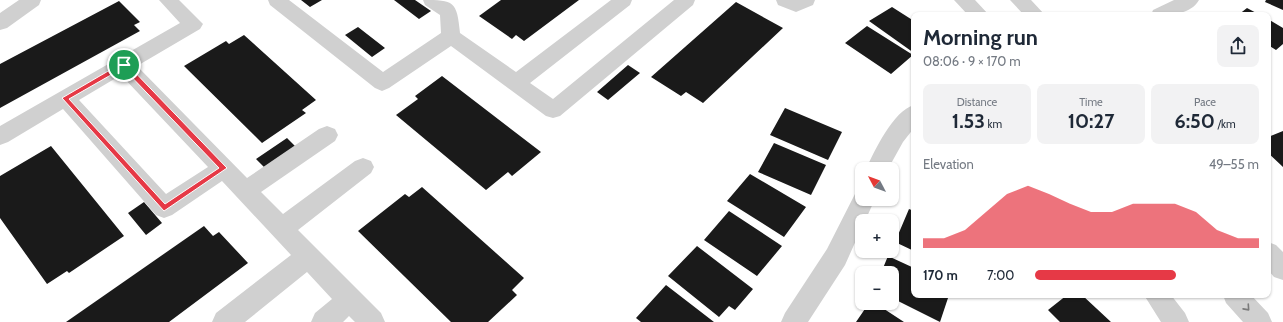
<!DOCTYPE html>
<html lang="en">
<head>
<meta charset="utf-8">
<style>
  :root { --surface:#fff; --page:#f2f2f3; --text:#1f2937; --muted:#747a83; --accent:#e63946 }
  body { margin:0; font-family:Cabin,sans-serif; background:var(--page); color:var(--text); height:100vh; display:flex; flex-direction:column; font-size:15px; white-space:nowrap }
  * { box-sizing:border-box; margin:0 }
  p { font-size:13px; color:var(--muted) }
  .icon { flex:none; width:22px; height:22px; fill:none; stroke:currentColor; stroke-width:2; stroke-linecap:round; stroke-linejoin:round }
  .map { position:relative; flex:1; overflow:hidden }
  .details { position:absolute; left:911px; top:12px; width:360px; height:286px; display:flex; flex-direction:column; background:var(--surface); border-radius:8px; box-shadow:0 1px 3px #0004 }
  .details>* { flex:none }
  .needle { width:26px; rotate:311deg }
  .tools { position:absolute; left:855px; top:162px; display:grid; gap:8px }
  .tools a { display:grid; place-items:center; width:44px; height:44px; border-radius:8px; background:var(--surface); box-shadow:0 1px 3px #0004; font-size:20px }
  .pin { position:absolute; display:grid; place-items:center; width:34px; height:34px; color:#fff; margin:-17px; border:2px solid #fff; border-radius:50%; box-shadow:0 1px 4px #0007 }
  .round { display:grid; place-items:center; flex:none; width:42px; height:42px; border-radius:8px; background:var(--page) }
  .head { display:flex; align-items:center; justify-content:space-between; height:68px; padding:0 12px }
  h1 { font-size:22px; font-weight:800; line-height:30px }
  .metrics { display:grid; grid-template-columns:repeat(3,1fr); gap:6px; height:68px; padding:4px 12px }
  .metrics div { display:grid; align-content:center; border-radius:8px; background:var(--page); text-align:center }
  .metrics b { font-size:20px; font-weight:800 }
  .metrics small { font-size:11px; font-weight:400 }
  .metrics p { font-size:11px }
  .chart { height:112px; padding:8px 12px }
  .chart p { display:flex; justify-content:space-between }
  .chart svg { width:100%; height:72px; margin-top:4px; fill:var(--accent); opacity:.7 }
  ul { padding:0 12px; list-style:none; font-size:13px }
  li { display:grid; grid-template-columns:64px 48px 1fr; align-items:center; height:30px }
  li i { height:10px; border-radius:5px; background:var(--accent) }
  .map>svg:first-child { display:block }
</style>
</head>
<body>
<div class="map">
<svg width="1283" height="322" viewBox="0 0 1283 322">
  <rect width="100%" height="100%" fill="#fff"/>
  <path fill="#1a1a1a" d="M301,0h21l-12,7z
    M394,0h21l16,11 -12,8z
    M501,0h78l-55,41 -8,-6 -4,4 -33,-23z
    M1266,0h17v10l-18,-8z
    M119,1l21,21 -6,3 6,6 -140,77v-44z
    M736,2l47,26 -80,75 -17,-11 -5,4 -30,-19z
    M892,7l22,14v32l-45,-32z
    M1247,8l13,7h-22z
    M1268,19l15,9v16l-7,6 -8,-5z
    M867,26l46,29 -22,19 -46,-31z
    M358,27l27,21 -13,9 -27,-22z
    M244,35l72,65 -14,10 4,3 -44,30 -78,-77 42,-25 3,3z
    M628,65l12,8 -32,27 -11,-8z
    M442,76l99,76 -29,24 -4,-4 -22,18 -90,-75 22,-16 -3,-3z
    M785,108l57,24 -14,28 -58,-25z
    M1283,131v36l-15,-14v-16z
    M287,138l9,9 -31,21 -9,-9z
    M774,143l52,22 -15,30 -53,-23z
    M51,146l73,90 -55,37 -2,-2 -20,13 -47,-66v-42z
    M750,174l56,33 -22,30 -57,-36z
    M422,187l102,91 -12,12 5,5 -29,27h-37l-93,-91 47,-37 4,3z
    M144,202l18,21 -16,12 -18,-22z
    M909,209l5,2v40l-19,-9z
    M729,211l53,35 -25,30 -53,-36z
    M204,226l9,10 6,-4 29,31 -79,59h-103z
    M697,246l56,43 -18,21 -6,-4 -10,11 -51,-41z
    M888,256l26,12v27h35l-9,27 -48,-24v-25h-11z
    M666,285l48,37h-73l-5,-4z
    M1067,295h15l29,27h-51l-12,-12z
    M869,303h6l29,19h-48z"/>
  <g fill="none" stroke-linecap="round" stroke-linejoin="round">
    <path fill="#d0d0d0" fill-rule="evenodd" d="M19,0h22l-2,5 -32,23 -7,2v-17z
      M159,0h20l24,24 -3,5 -63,37 110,112 72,-49 8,-3 8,3 3,6 -3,6 -74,51 22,22 72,-53 8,-3 8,3 3,6 -3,6 -73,57 83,83 4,9h-30l-6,-6 -6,6h-32l4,-9 17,-14 -25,-27 -62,50h-33l4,-9 75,-58 -69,-74 -50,34 -8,3 -8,-3 -93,-106 -55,33 -8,3v-19l180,-103zM121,75l87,92 -42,27 -87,-94z
      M268,0h21l94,72 58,-39 -1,-18 -15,-10 -2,-5c31,0 34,1 37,33l56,39 95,-72h21l-2,5 -100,78 23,16 121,-99h21l-2,5 -133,111 -7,2 -7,-2 -95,-70 -62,42 -7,3 -7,-3 -105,-83z
      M776,0h39l-2,5 -17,7 -18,-7z
      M954,0h21l14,15h-21z
      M1010,0h21l14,15h-21z
      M1174,0h25c-9,16 -32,15 -48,15l2,-5z
      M914,105v23l-11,14 -15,27h-22c9,-19 27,-58 48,-64z
      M862,190v9h13l-10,22h-3v6l-17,38 -37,57h-27l4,-9 42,-64 29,-57z
      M1268,242l8,3 7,7v28l-9,-3 -6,-7z
      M1144,295h27l14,18 4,9h-28z
      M1223,295h28l17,18 4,9h-29l-17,-19z"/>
  </g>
  <defs><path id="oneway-chevron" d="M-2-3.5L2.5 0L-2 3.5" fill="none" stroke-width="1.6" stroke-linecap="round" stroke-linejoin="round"/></defs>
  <use stroke="#7a7a7a" href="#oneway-chevron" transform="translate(1247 308) rotate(48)"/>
  <path fill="#e63946" stroke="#fff" fill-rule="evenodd" d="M122,63h4l101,105 -63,43 -102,-113zM123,68l96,100 -54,36 -96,-105z"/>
</svg>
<div class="tools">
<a><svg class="needle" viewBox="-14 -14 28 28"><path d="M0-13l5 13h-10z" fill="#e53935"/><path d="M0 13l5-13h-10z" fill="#747a83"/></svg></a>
<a>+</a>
<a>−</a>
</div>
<div class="pin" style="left:124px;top:65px;background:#1e9e55"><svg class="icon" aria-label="arrive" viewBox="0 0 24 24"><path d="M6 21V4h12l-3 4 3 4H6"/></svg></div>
<section class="details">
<div class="head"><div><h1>Morning run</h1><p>08:06 · 9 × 170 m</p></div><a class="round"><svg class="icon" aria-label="share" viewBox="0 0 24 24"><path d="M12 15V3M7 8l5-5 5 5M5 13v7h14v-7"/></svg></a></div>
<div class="metrics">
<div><p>Distance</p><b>1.53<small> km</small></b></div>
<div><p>Time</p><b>10:27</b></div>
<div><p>Pace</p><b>6:50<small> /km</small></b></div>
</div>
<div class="chart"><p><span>Elevation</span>49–55 m</p>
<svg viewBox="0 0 160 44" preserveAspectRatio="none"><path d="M0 44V38L10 38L20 33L30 22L40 11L50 6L60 11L70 17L80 22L90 22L100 17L110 17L120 17L130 22L140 33L150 38L160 38V44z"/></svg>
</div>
<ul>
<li><b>170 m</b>7:00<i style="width:63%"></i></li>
</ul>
</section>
</div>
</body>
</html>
